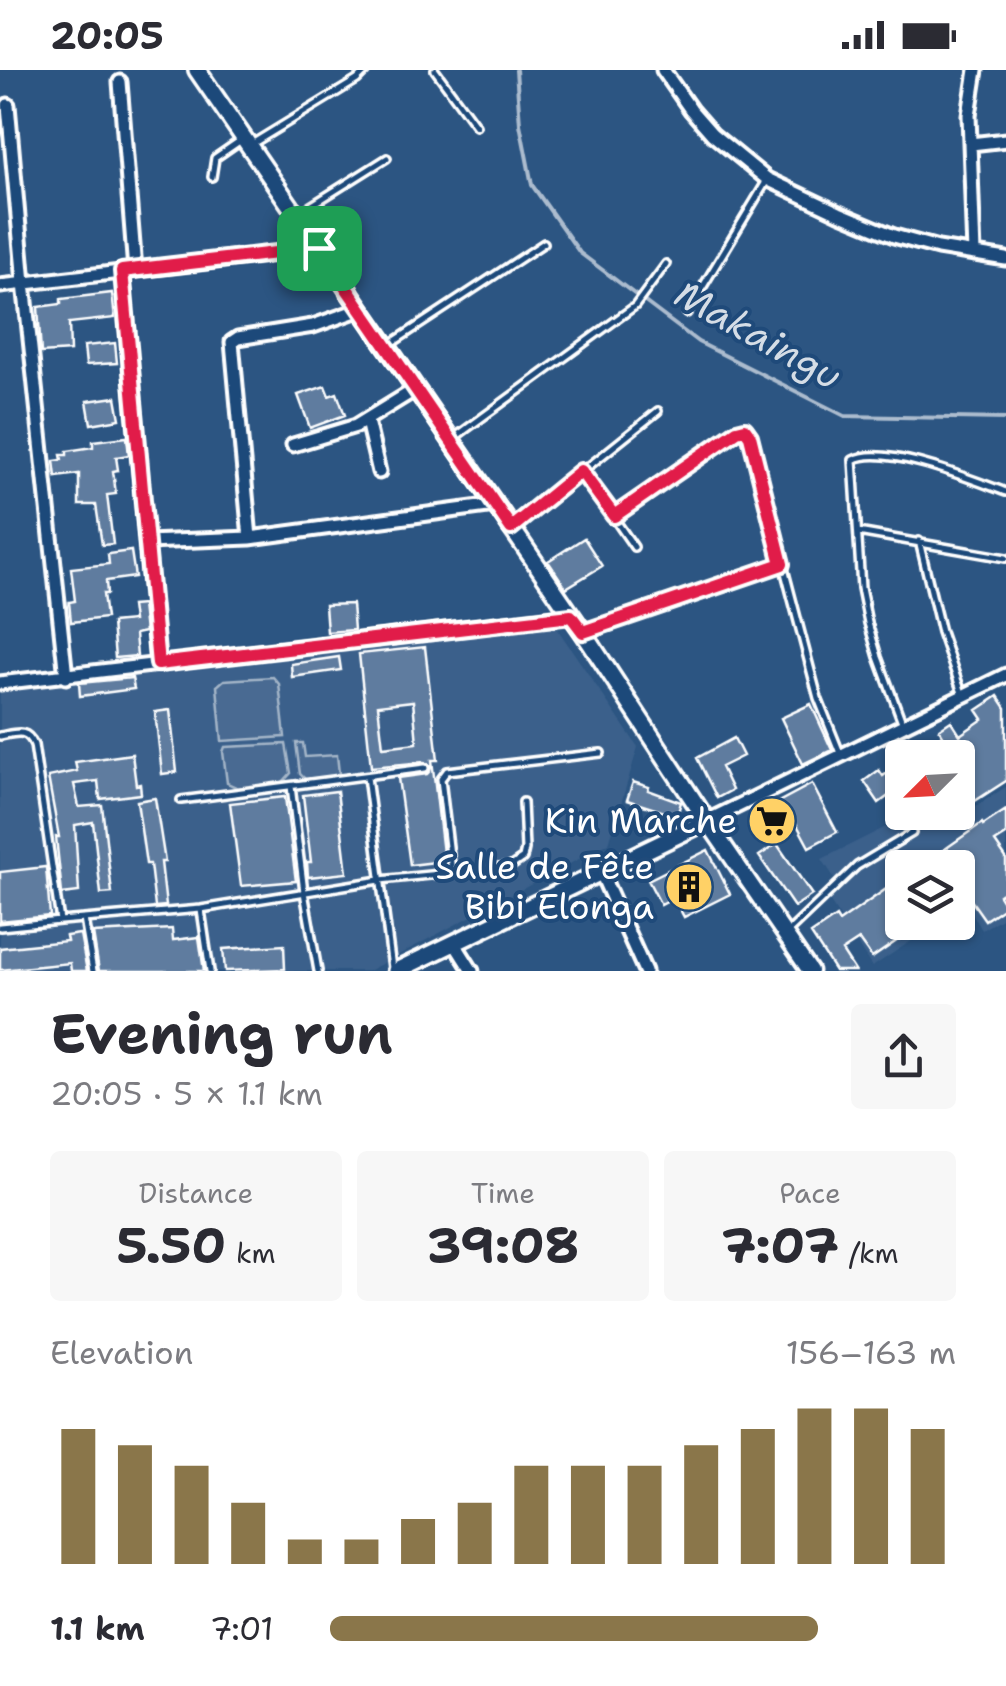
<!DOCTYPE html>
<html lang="en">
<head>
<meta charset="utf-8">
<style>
  :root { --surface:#fff; --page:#f7f7f7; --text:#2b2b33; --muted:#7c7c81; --accent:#8a764a }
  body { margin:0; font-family:"Shantell Sans",sans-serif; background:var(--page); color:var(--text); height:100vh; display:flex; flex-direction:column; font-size:38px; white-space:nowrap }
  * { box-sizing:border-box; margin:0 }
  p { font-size:32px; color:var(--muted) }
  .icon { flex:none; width:55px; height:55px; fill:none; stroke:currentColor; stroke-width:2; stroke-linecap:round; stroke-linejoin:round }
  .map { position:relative; height:901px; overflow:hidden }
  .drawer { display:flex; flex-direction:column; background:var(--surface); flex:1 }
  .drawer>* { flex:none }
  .needle { width:65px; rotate:246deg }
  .controls { position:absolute; left:885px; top:670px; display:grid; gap:20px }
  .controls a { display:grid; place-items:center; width:90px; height:90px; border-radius:10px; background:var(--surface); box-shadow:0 2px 8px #0004; font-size:50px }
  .pin { position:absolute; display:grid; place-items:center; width:85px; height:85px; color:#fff; margin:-42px; border-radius:20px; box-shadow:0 5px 15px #0006 }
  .round { display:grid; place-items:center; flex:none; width:105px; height:105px; border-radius:10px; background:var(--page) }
  .summary { display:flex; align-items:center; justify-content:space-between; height:170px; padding:0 50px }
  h1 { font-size:55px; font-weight:700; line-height:75px }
  .stats { display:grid; grid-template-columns:repeat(3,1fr); gap:15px; height:170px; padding:10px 50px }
  .stats div { display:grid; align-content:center; border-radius:10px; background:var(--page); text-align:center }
  .stats b { font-size:50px; font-weight:700 }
  .stats small { font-size:28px; font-weight:400 }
  .stats p { font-size:28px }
  .chart { height:280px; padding:20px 50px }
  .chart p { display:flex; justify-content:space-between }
  .chart svg { width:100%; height:180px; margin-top:10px; stroke:var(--accent); stroke-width:6 }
  ul { padding:0 50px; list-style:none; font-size:32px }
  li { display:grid; grid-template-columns:160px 120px 1fr; align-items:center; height:75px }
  li i { height:25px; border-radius:12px; background:var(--accent) }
  .status { display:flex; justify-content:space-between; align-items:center; height:70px; padding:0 50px; background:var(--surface); direction:ltr }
  .status svg { height:28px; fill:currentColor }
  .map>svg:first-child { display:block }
</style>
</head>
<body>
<div class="status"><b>20:05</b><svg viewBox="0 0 49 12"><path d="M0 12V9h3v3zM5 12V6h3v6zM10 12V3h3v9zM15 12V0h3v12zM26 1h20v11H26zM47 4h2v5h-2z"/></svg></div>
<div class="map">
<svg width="1006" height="901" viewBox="0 0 1006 901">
  <rect width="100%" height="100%" fill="#2c5582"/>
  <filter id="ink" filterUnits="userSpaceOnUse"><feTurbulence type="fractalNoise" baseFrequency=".01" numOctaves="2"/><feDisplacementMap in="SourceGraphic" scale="20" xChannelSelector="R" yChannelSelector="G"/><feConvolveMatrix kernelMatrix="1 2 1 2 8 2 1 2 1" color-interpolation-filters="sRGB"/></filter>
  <g filter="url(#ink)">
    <path fill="#3b618b" d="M554,554l84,123 -29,96 -241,128h-368v-282l295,-32z
      M1006,717v128l-24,15 -15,-26 -9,6v-42h-56v54l36,1 -66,44 -49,-76 12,-12 -13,-20 92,-46h35l5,7z"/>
    <path fill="#486b92" stroke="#a4b5c8" stroke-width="2.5" d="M273,607l6,7 6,53 -63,4 -5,-55 7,-6z
      M296,673h7l2,14 32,-2 2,18 -6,5 -27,2 -6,-6z
      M286,674l5,29 -10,11 -43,4 -11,-5 -4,-31 2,-5z"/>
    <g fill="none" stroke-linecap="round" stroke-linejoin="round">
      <path stroke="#acbcce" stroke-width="4" d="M516,0l4,54 12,61 48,68 118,89 147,74 161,3"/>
    </g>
    <path fill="#5e7c9f" stroke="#fff" stroke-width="2.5" fill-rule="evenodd" d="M112,223l3,25 -46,5 1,28 -29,2 -3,-46 23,-3v-5z
      M115,273l2,20 -31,2 -2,-19z
      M325,316l4,10 8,-3 8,22 -35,13 -12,-33z
      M116,327l4,22 -29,5 -4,-23z
      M127,367l2,18 -13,2 2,13 -5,1 3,23 -9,1 6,49 -11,1 -6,-40h-17v-31l-23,3 -2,-16 8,-1 -1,-5h6v-4l26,-4v-6z
      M584,468l18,28 -36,22 -18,-27z
      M131,481l4,26 -29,4 1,13h-4l3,24 -35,4 -2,-20 6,-1 -4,-33 38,-4 -1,-10z
      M352,534l2,26 -27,2 -2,-27z
      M142,535l3,27 -10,2 2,22 -22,2 -3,-35 21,-2 -2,-15z
      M425,577l13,113h-6l12,101 -34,4 -12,-87 29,-4 3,-3 1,-5 -7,-4 -53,5 -12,-113zM413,631l4,42 -34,4 -5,-42z
      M339,587l2,13 -49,7 -1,-13z
      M132,608l2,11 -54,7 -1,-13z
      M998,626l8,12v73l-48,31v-54h-24l16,-11 -11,-18 12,-8 9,14 23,-16 -6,-9z
      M811,634l21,46 -29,14 -22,-46z
      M170,640l7,62 -15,2 -7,-62z
      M734,668l9,18 -22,11 11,23 -15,8 -20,-40z
      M132,684l4,31 4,-1 1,10 -41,5 -2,-18 -24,3 5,23 23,-2 10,88 -11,1 -8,-72 -18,3 4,67 -17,2 -6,-57h3l-11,-60 29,-6 -2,-9z
      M902,693v23l-23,17 -15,-22 15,-11 4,6z
      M633,712l16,5 -1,3 33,12 -4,14 -50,-16z
      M812,714l25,48 -28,15 -13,-24 -28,15 -12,-24z
      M337,721l10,82 -39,4 -1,-15h4l-8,-67z
      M285,727l11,84 -55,5 -11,-83z
      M155,728l10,64h-4l5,44 -11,1 -5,-43h-4l-9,-63z
      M1006,740v25l-11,7 11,16v32l-7,5 7,11 -21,14 -19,-27 -8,6v-31h-40l64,-45 1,2z
      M777,774l35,51 -18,12 -35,-51z
      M708,780l22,44 -46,23 -10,-19 -13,7 -13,-25z
      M46,797l4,49 -50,5v-49z
      M902,808v44h22l-52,36 -13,-18 -17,11 13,20h-20l-24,-37 25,-17 3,5z
      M172,859l1,11 26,-3 5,34h-105l-6,-38z
      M80,864l7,37h-16l-1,-8 -70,7v-22l67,-7 -1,-5z
      M284,875l1,24 -60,2 -2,-22z"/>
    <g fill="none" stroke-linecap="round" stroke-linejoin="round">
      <g stroke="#fff" stroke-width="12">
        <path id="service" d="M435,0l41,56
          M252,74l105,-64 10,-10
          M212,107l3,-19 26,-18
          M301,142l86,-54
          M687,243l79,-131
          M389,275l155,-102
          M454,368l181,-132 31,-42
          M582,402l52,75
          M614,446l123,-85 8,-2 3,2 70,267 22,55
          M514,456l144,-115
          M858,462l148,26
          M919,471l22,91 21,61
          M586,561l195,-67
          M902,652l-24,-65 -10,-34 -7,-35 -8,-128c31,-17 120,20 153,32
          M0,666c16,-3 27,-8 34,9l26,176 -60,6
          M367,707l25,191
          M291,716l13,106 14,79
          M181,730l244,-32
          M452,802l-11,-93 6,-8 154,-18
          M201,840l9,61
          M84,849l9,52
          M60,851l141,-12 179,-29 130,-13 13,-9 2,-9 -2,-47
          M786,864l71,-68 55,-33"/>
      </g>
      <g stroke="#fff" stroke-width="19">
        <path id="minor" d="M663,0l28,40 21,24 55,45 72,34 55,23 44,12 68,11
          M120,12l15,188
          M8,35l16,178 42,394
          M971,74l35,-4
          M974,184l-5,-139 7,-45
          M122,201l35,393
          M0,216l319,-37
          M367,351l12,51
          M293,375l63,-19 60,-37
          M250,468l-18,-196 6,-4 75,-12 48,-17
          M146,472l104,-4 245,-33
          M0,613l571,-68
          M707,751l299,-146
          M601,803l44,98
          M455,874l17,27"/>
      </g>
      <g stroke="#fff" stroke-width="21">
        <path id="tertiary" d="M707,751l103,150"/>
      </g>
      <g stroke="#fff" stroke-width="22">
        <path id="secondary" d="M197,0l386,562 124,189 -311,150"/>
      </g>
      <use href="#service" stroke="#1f4a7a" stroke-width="5"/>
      <use href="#minor" stroke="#1f4a7a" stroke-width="11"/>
      <use href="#tertiary" stroke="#1f4a7a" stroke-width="14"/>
      <use href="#secondary" stroke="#1f4a7a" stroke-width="15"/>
    </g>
  </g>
  <g fill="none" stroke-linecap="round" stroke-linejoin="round" filter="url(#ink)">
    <g stroke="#fff" stroke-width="20">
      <path id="route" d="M319,178l192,280 70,-57 33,45 123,-85 8,-2 5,7 32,128 -199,68 -12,-16 -413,48 -36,-393z"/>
    </g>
    <use href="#route" stroke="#e11d48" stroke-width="12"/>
  </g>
  <defs>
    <g id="supermarket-disc" transform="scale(2.5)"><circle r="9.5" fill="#ffd166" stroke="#1f4a7a"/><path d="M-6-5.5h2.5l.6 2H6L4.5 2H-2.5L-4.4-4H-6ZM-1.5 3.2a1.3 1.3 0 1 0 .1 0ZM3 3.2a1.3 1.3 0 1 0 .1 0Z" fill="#111"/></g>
    <g id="building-disc" transform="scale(2.5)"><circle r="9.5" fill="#ffd166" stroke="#1f4a7a"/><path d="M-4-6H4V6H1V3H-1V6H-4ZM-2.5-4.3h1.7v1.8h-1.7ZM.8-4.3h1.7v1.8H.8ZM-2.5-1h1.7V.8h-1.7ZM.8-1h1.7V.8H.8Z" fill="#111"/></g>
  </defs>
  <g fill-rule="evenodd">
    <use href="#supermarket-disc" x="772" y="751"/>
    <use href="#building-disc" x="689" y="817"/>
  </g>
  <g text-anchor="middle" stroke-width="8" stroke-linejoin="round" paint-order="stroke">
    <g font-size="35" fill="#fff" stroke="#1f4a7a" text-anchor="end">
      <text x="737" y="763">Kin Marche</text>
      <text x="654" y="809">Salle de Fête<tspan x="654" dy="40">Bibi Elonga</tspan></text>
    </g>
    <g font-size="38" font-style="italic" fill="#d5dde6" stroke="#1f4a7a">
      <text transform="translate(758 265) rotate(29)" y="13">Makaingu</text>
    </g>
  </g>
</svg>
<div class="controls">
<a><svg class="needle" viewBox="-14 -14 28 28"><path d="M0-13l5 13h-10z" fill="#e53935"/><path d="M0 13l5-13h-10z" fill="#7c7c81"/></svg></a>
<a><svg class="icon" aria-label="layers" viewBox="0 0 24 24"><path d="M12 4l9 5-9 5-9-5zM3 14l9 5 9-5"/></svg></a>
</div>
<div class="pin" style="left:319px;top:178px;background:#1e9e55"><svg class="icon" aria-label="arrive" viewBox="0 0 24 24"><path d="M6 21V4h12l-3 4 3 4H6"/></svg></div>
</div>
<section class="drawer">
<div class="summary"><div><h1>Evening run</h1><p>20:05 · 5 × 1.1 km</p></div><a class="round"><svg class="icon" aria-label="share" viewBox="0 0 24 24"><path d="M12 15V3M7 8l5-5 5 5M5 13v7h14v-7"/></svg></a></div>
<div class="stats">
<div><p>Distance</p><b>5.50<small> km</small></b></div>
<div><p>Time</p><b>39:08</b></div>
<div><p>Pace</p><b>7:07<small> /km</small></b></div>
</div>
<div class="chart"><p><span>Elevation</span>156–163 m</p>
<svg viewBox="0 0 160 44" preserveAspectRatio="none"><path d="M5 44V11M15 44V15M25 44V20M35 44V29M45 44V38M55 44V38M65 44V33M75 44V29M85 44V20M95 44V20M105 44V20M115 44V15M125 44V11M135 44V6M145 44V6M155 44V11"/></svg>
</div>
<ul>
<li><b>1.1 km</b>7:01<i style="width:78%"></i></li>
</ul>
</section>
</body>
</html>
